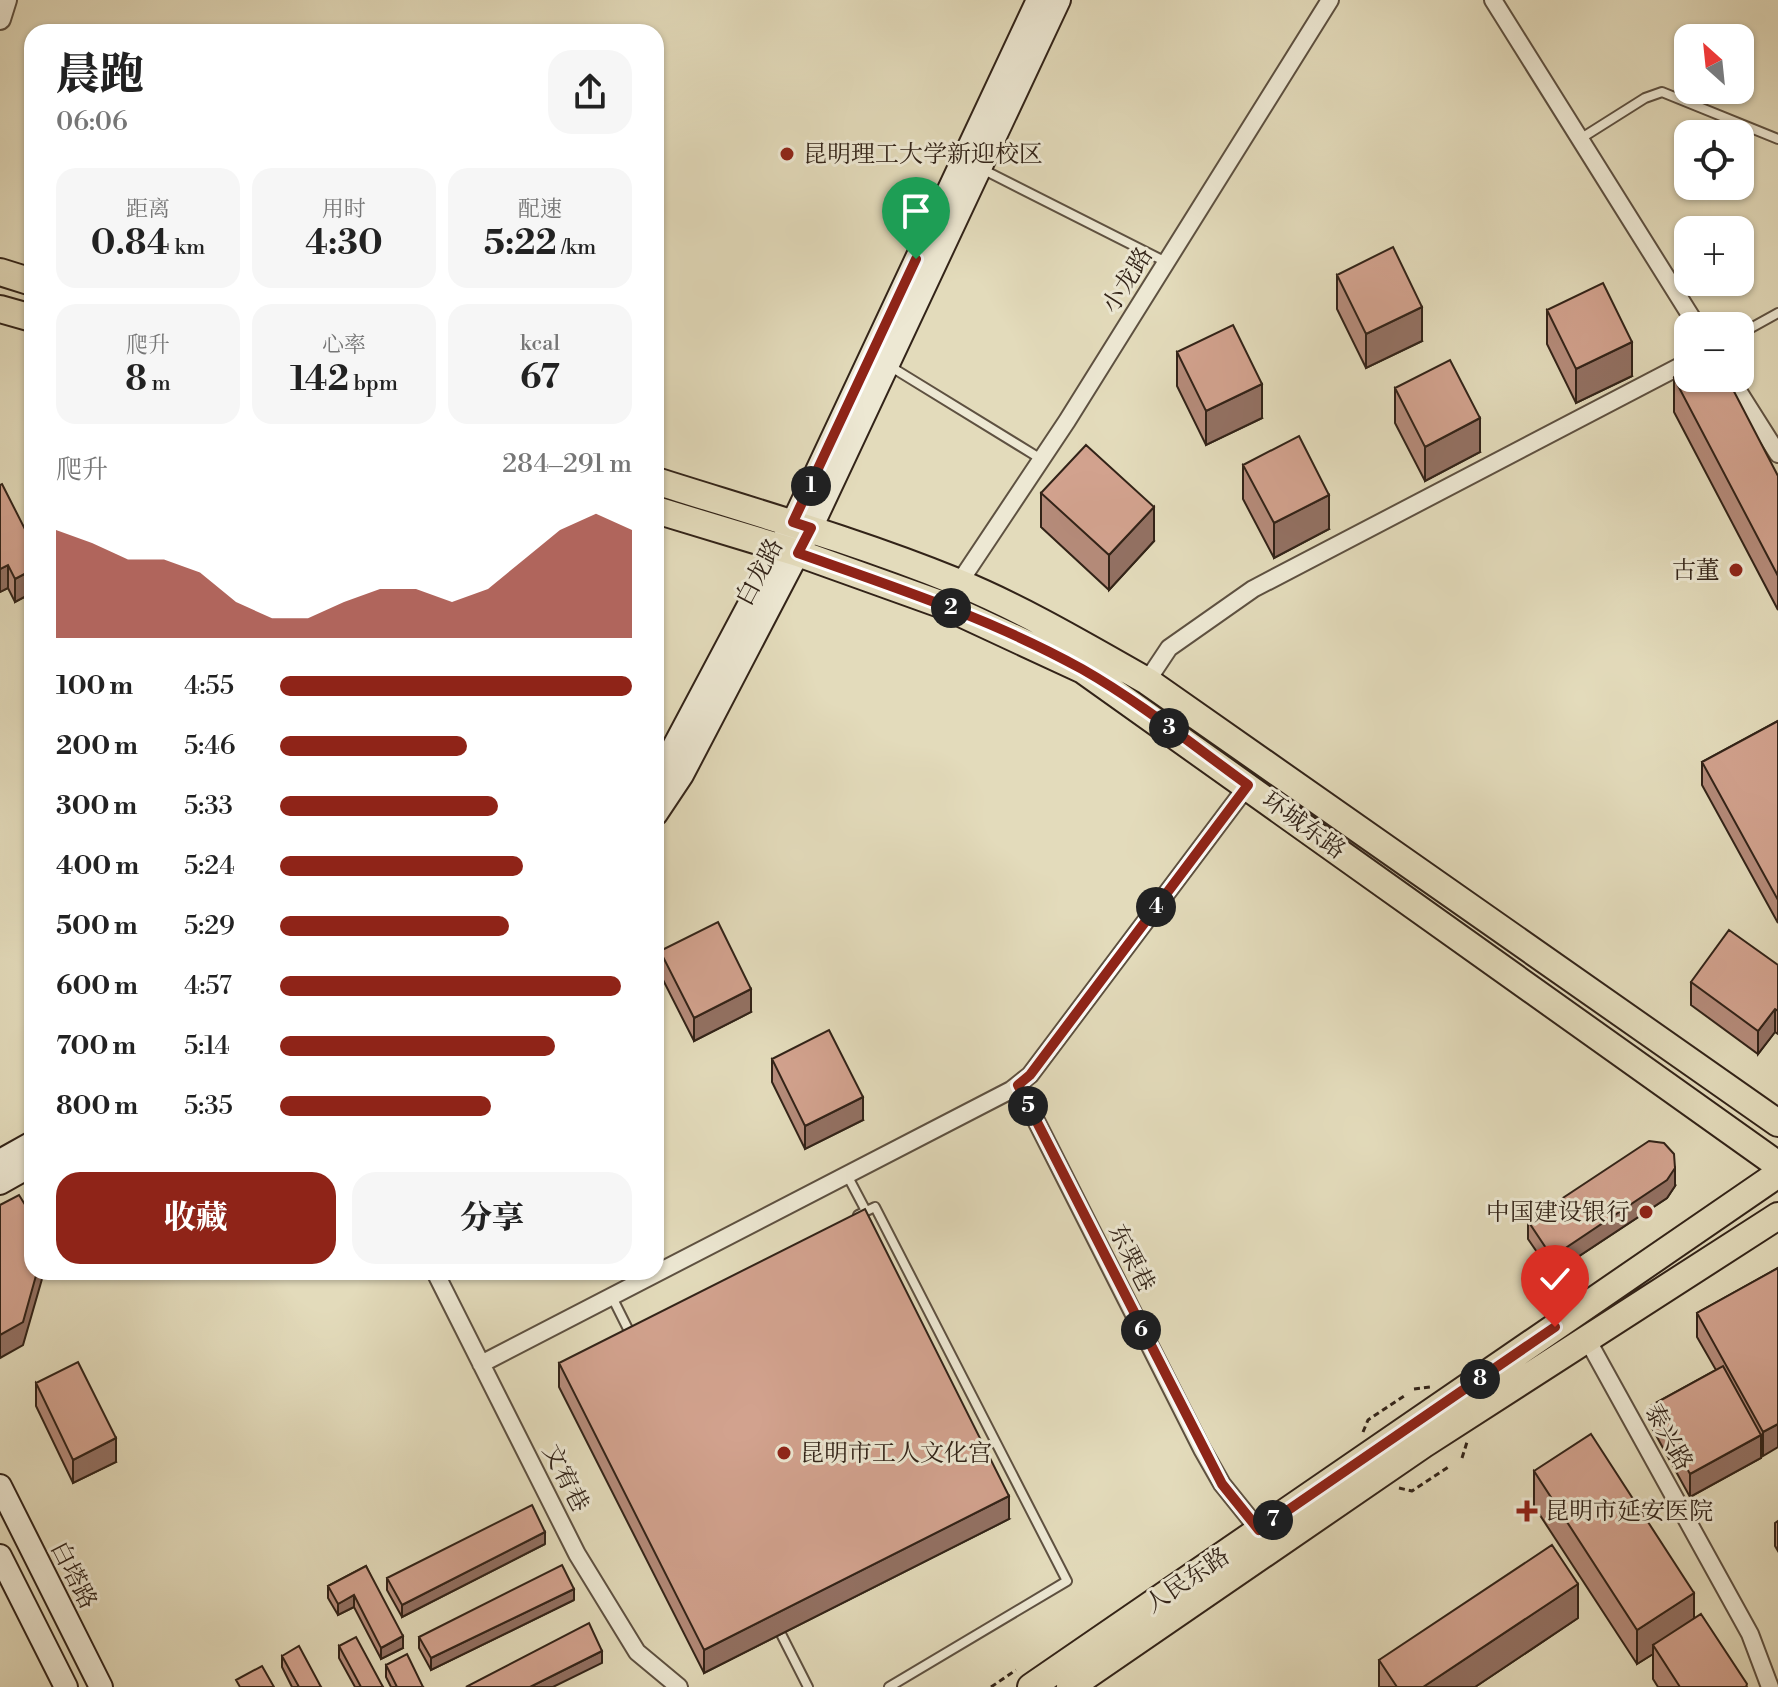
<!DOCTYPE html>
<html lang="zh">
<head>
<meta charset="utf-8">
<style>
  :root { --surface:#fff; --page:#f6f6f6; --text:#222; --muted:#767676; --accent:#8f2418 }
  body { margin:0; font-family:"Libre Bodoni","Noto Serif SC",serif; background:var(--page); color:var(--text); height:100vh; display:flex; flex-direction:column; font-size:30px; white-space:nowrap }
  * { box-sizing:border-box; margin:0 }
  p { font-size:26px; color:var(--muted) }
  .icon { flex:none; width:44px; height:44px; fill:none; stroke:currentColor; stroke-width:2; stroke-linecap:round; stroke-linejoin:round }
  .map { position:relative; flex:1; overflow:hidden }
  .panel { position:absolute; left:24px; top:24px; width:640px; height:1256px; display:flex; flex-direction:column; background:var(--surface); border-radius:24px; box-shadow:0 2px 6px #0004 }
  .panel>* { flex:none }
  .needle { width:52px; rotate:333deg }
  .fabs { position:absolute; left:1674px; top:24px; display:grid; gap:16px }
  .fabs a { display:grid; place-items:center; width:80px; height:80px; border-radius:16px; background:var(--surface); box-shadow:0 2px 6px #0004; font-size:40px }
  .pin { position:absolute; display:grid; place-items:center; width:68px; height:68px; color:#fff; margin:-82px -34px; border-radius:50% 50% 50% 0; rotate:-45deg; box-shadow:0 0 8px #0007 }
  .pin .icon { rotate:45deg }
  .km { position:absolute; width:40px; height:40px; margin:-20px; border-radius:50%; background:#222; color:#fff; font-size:22px; line-height:40px; text-align:center }
  .round { display:grid; place-items:center; flex:none; width:84px; height:84px; border-radius:24px; background:var(--page) }
  .head { display:flex; align-items:center; justify-content:space-between; height:136px; padding:0 32px }
  h1 { font-size:44px; font-weight:800; line-height:60px }
  .metrics { display:grid; grid-template-columns:repeat(3,1fr); gap:12px; height:136px; padding:8px 32px }
  .metrics div { display:grid; align-content:center; border-radius:20px; background:var(--page); text-align:center }
  .metrics b { font-size:34px; font-weight:800 }
  .metrics small { font-size:22px; font-weight:400 }
  .metrics p { font-size:22px }
  .chart { height:224px; padding:16px 32px }
  .chart p { display:flex; justify-content:space-between }
  .chart svg { width:100%; height:144px; margin-top:8px; fill:var(--accent); opacity:.7 }
  .primary-button { display:flex; gap:16px; margin-top:auto; padding:16px 32px }
  .primary-button a { flex:1; height:92px; border-radius:24px; background:var(--accent); color:#fff; font-size:32px; font-weight:800; line-height:92px; text-align:center }
  .primary-button a+a { background:var(--page); color:var(--text) }
  ul { padding:0 32px; list-style:none; font-size:26px }
  li { display:grid; grid-template-columns:128px 96px 1fr; align-items:center; height:60px }
  li i { height:20px; border-radius:10px; background:var(--accent) }
  .map>svg:first-child { display:block }
</style>
</head>
<body>
<div class="map">
<svg width="1778" height="1687" viewBox="0 0 1778 1687">
  <rect width="100%" height="100%" fill="#e3dbbb"/>
  <filter id="stains"><feTurbulence type="fractalNoise" baseFrequency=".0025" numOctaves="4"/><feColorMatrix values="0 0 0 0 .2 0 0 0 0 .09 0 0 0 0 .02 0 0 0 .5 -.17"/></filter>
  <radialGradient id="worn" r=".72"><stop offset=".6" stop-color="#630" stop-opacity="0"/><stop offset="1" stop-color="#630" stop-opacity=".3"/></radialGradient>
  <g fill="none" stroke-linecap="round" stroke-linejoin="round">
    <g stroke="#5e5141" stroke-width="12">
      <path id="service" d="M1580,139l65,-41 17,-6 116,47
        M982,169l184,93
        M1740,334l38,-21
        M888,365l153,94
        M847,1175l19,36
        M858,1215l17,-8 192,374 -178,106
        M612,1297l21,42
        M777,1626l31,61"/>
    </g>
    <g stroke="#5e5141" stroke-width="20">
      <path id="minor" d="M1493,0l204,326
        M1730,378l48,76
        M959,583l108,-162 263,-421
        M1147,681l22,-33 84,-59 435,-227
        M1018,1085l184,364 20,35 37,46
        M435,1272l142,282 60,98 42,35
        M1587,1339l163,295 20,53
        M481,1364l530,-274 19,-15 218,-290"/>
    </g>
    <g stroke="#5e5141" stroke-width="24">
      <path id="tertiary" d="M0,19l6,-19"/>
    </g>
    <g stroke="#322318" stroke-width="26">
      <path id="secondary" d="M656,780l137,-258 245,-522
        M656,814l26,-39 129,-247 248,-528
        M0,1161l32,-18
        M0,1183l32,-18
        M0,1486l101,201
        M0,1556l66,131"/>
    </g>
    <g stroke="#322318" stroke-width="30">
      <path id="primary" d="M0,272l32,10
        M0,309l32,9
        M656,481c101,32 203,61 301,101 66,27 128,64 190,99l631,442
        M656,510l142,43 145,52 140,65 695,495
        M1031,1687l747,-513
        M1070,1687l354,-243 354,-228"/>
    </g>
    <path stroke="#322318" stroke-width="3" stroke-dasharray="6 4" stroke-linecap="butt" d="M1414,1389l16,-2
      M1363,1432l5,-12 36,-24
      M1462,1458l5,-16
      M1399,1488l13,3 38,-25
      M991,1687l25,-17"/>
    <use href="#service" stroke="#ede8d3" stroke-width="8"/>
    <use href="#minor" stroke="#ede8d3" stroke-width="16"/>
    <use href="#tertiary" stroke="#ede8d3" stroke-width="20"/>
    <use href="#secondary" stroke="#ede8d3" stroke-width="22"/>
    <use href="#primary" stroke="#e3dbbb" stroke-width="26"/>
  </g>
  <path fill="#b58b7a" stroke="#322318" stroke-width="2" d="M1337,275l85,66 -56,27 -29,-59z
    M1547,310l85,66 -56,27 -29,-59z
    M1177,352l85,66 -56,27 -29,-59z
    M1674,378l104,98v134l-104,-198z
    M1395,388l85,64 -55,29 -30,-58z
    M1243,465l86,64 -55,29 -31,-59z
    M0,485l32,58v50l-17,9 -7,-14 -8,4z
    M1041,493l113,48 -45,49 -68,-63z
    M1778,721v202l-76,-138v-23z
    M660,951l91,61 -57,29 -34,-67z
    M1778,965v69l-3,-2 -17,22 -67,-49v-23z
    M772,1059l91,61 -58,29 -33,-67z
    M1675,1186l-8,12 -115,76 -24,-35v-18z
    M1778,1268l-15,188 -2,-5v7l-71,39 -38,-69v-23l64,-35 -19,-33v-24z
    M559,1363l450,156 -305,154 -145,-286z
    M36,1383l80,79 -43,21 -37,-77z
    M1534,1471l160,148 53,68h-89l-5,-8v-25l-16,10 -103,-158z
    M1778,1521v30l-3,-5v-23z
    M545,1544l-143,73 -15,-27v-12z
    M366,1566l37,82 -22,11 -27,-52 -16,8 -10,-17v-12z
    M574,1600l-143,70 -12,-22v-11z
    M1578,1618l-103,69h-96v-27z
    M339,1646l44,41h-28l-16,-29z
    M282,1656l39,31h-29l-10,-20z
    M386,1665l37,22h-32l-5,-10z"/>
  <path fill="#937163" stroke="#322318" stroke-width="2" d="M1422,307v34l-56,27v-34z
    M1632,342v34l-56,27v-34z
    M1262,384v34l-56,27v-34z
    M1480,418v34l-55,29v-34z
    M1329,495v34l-55,29v-35z
    M1154,507v34l-45,49v-35z
    M8,565v23l-8,4v-23z
    M32,570v23l-17,9v-23z
    M751,989v23l-57,29v-23z
    M1775,1009v23l-17,22v-23z
    M863,1097v23l-58,29v-23z
    M1675,1168v18l-8,12 -115,76v-17z
    M37,1272h7l-21,73 -23,13v-23z
    M1778,1424v23l-15,9v-24z
    M1761,1435v23l-71,39v-23z
    M116,1438v24l-43,21v-23z
    M1009,1496v23l-305,154v-23z
    M545,1532v12l-143,73v-12z
    M1578,1584v34l-103,69h-52z
    M574,1589v11l-143,70v-12z
    M1694,1593v34l-41,18v9l-16,10v-34z
    M354,1595v12l-16,8v-11z
    M403,1636v12l-22,11v-11z
    M602,1651v12l-49,24h-23z"/>
  <path fill="#d2a28e" stroke="#322318" stroke-width="2" d="M1393,247l29,60 -56,27 -29,-59z
    M1603,283l29,59 -56,27 -29,-59z
    M1233,325l29,59 -56,27 -29,-59z
    M1450,360l30,58 -55,29 -30,-59z
    M1688,371v7h39l51,98v100l-104,-198z
    M1299,436l30,59 -55,28 -31,-58z
    M1086,445l68,62 -45,48 -68,-62z
    M2,484l30,59v27l-17,9 -7,-14 -8,4v-84z
    M1778,721v179l-76,-138z
    M718,922l33,67 -57,29 -34,-67z
    M1729,930l49,35v46l-3,-2 -17,22 -67,-49z
    M829,1030l34,67 -58,29 -33,-67z
    M1649,1141l15,2 10,11 1,14 -8,12 -115,77 -24,-36z
    M19,1195l13,21v56h5l-14,50 -23,13v-130z
    M865,1209l144,287 -305,154 -145,-287z
    M1778,1268v156l-15,8 -66,-119z
    M78,1362l38,76 -43,22 -37,-77z
    M1723,1366l38,69 -71,39 -38,-69z
    M1591,1434l103,159 -57,37 -103,-159z
    M532,1505l13,27 -143,73 -15,-27z
    M1552,1545l26,39 -155,103h-26l-18,-27z
    M562,1565l12,24 -143,69 -12,-21z
    M366,1566l37,70 -22,12 -27,-53 -16,9 -10,-18z
    M1701,1614l46,70 -1,3h-66l-27,-42z
    M589,1623l13,28 -72,36h-64z
    M356,1637l27,50h-22l-22,-41z
    M299,1646l22,41h-22l-17,-31z
    M407,1654l16,33h-26l-11,-22z
    M262,1666l12,21h-34l-4,-7z"/>
  <g fill="none" stroke-linecap="round" stroke-linejoin="round">
    <g stroke="#fff" stroke-width="16">
      <path id="route" d="M916,259l-123,263 18,6 -13,25c96,34 194,66 284,116 58,33 112,77 166,116l-218,290 -12,10 204,399 37,46 296,-203"/>
    </g>
    <use href="#route" stroke="#8f2418" stroke-width="10"/>
  </g>
  <g fill="#8f2418" stroke="#ede8d3" stroke-width="3">
    <circle cx="787" cy="154" r="8"/>
    <circle cx="1736" cy="570" r="8"/>
    <circle cx="1646" cy="1212" r="8"/>
    <circle cx="784" cy="1453" r="8"/>
    <path d="M1523 1499h8v8h8v8h-8v8h-8v-8h-8v-8h8z"/>
  </g>
  <g text-anchor="middle" stroke-width="6" stroke-linejoin="round" paint-order="stroke">
    <g font-size="24" fill="#322318" stroke="#ede8d3" text-anchor="start">
      <text x="803" y="162">昆明理工大学新迎校区</text>
      <text x="1720" y="578" text-anchor="end">古董</text>
      <text x="1630" y="1220" text-anchor="end">中国建设银行</text>
      <text x="800" y="1461">昆明市工人文化宫</text>
      <text x="1545" y="1519">昆明市延安医院</text>
    </g>
    <g font-size="24" fill="#322318" stroke="#ede8d3">
      <text transform="translate(1127 280) rotate(-58)" y="8">小龙路</text>
      <text transform="translate(759 572) rotate(-62)" y="8">白龙路</text>
      <text transform="translate(1304 825) rotate(36)" y="8">环城东路</text>
      <text transform="translate(1132 1258) rotate(63)" y="8">东栗巷</text>
      <text transform="translate(1669 1437) rotate(61)" y="8">泰兴路</text>
      <text transform="translate(566 1478) rotate(63)" y="8">文宥巷</text>
      <text transform="translate(74 1575) rotate(63)" y="8">白塔路</text>
      <text transform="translate(1187 1580) rotate(-34)" y="8">人民东路</text>
    </g>
  </g>
  <rect width="100%" height="100%" filter="url(#stains)"/>
  <rect width="100%" height="100%" fill="url(#worn)"/>
</svg>
<div class="fabs">
<a><svg class="needle" viewBox="-14 -14 28 28"><path d="M0-13l5 13h-10z" fill="#e53935"/><path d="M0 13l5-13h-10z" fill="#767676"/></svg></a>
<a><svg class="icon" aria-label="locate" viewBox="0 0 24 24"><circle cx="12" cy="12" r="6"/><path d="M12 2v4M12 18v4M2 12h4M18 12h4"/></svg></a>
<a>+</a>
<a>−</a>
</div>
<div class="pin" style="left:916px;top:259px;background:#1e9e55"><svg class="icon" aria-label="arrive" viewBox="0 0 24 24"><path d="M6 21V4h12l-3 4 3 4H6"/></svg></div>
<div class="pin" style="left:1555px;top:1327px;background:#d93025"><svg class="icon" aria-label="check" viewBox="0 0 24 24"><path d="M5 12l5 5 9-10"/></svg></div>
<b class="km" style="left:811px;top:486px">1</b>
<b class="km" style="left:951px;top:608px">2</b>
<b class="km" style="left:1169px;top:728px">3</b>
<b class="km" style="left:1156px;top:907px">4</b>
<b class="km" style="left:1028px;top:1106px">5</b>
<b class="km" style="left:1141px;top:1330px">6</b>
<b class="km" style="left:1273px;top:1520px">7</b>
<b class="km" style="left:1480px;top:1379px">8</b>
<section class="panel">
<div class="head"><div><h1>晨跑</h1><p>06:06</p></div><a class="round"><svg class="icon" aria-label="share" viewBox="0 0 24 24"><path d="M12 15V3M7 8l5-5 5 5M5 13v7h14v-7"/></svg></a></div>
<div class="metrics">
<div><p>距离</p><b>0.84<small> km</small></b></div>
<div><p>用时</p><b>4:30</b></div>
<div><p>配速</p><b>5:22<small> /km</small></b></div>
</div>
<div class="metrics">
<div><p>爬升</p><b>8<small> m</small></b></div>
<div><p>心率</p><b>142<small> bpm</small></b></div>
<div><p>kcal</p><b>67</b></div>
</div>
<div class="chart"><p><span>爬升</span>284–291 m</p>
<svg viewBox="0 0 160 44" preserveAspectRatio="none"><path d="M0 44V11L10 15L20 20L30 20L40 24L50 33L60 38L70 38L80 33L90 29L100 29L110 33L120 29L130 20L140 11L150 6L160 11V44z"/></svg>
</div>
<ul>
<li><b>100 m</b>4:55<i style="width:100%"></i></li>
<li><b>200 m</b>5:46<i style="width:53%"></i></li>
<li><b>300 m</b>5:33<i style="width:62%"></i></li>
<li><b>400 m</b>5:24<i style="width:69%"></i></li>
<li><b>500 m</b>5:29<i style="width:65%"></i></li>
<li><b>600 m</b>4:57<i style="width:97%"></i></li>
<li><b>700 m</b>5:14<i style="width:78%"></i></li>
<li><b>800 m</b>5:35<i style="width:60%"></i></li>
</ul>
<div class="primary-button"><a>收藏</a><a>分享</a></div>
</section>
</div>
</body>
</html>
